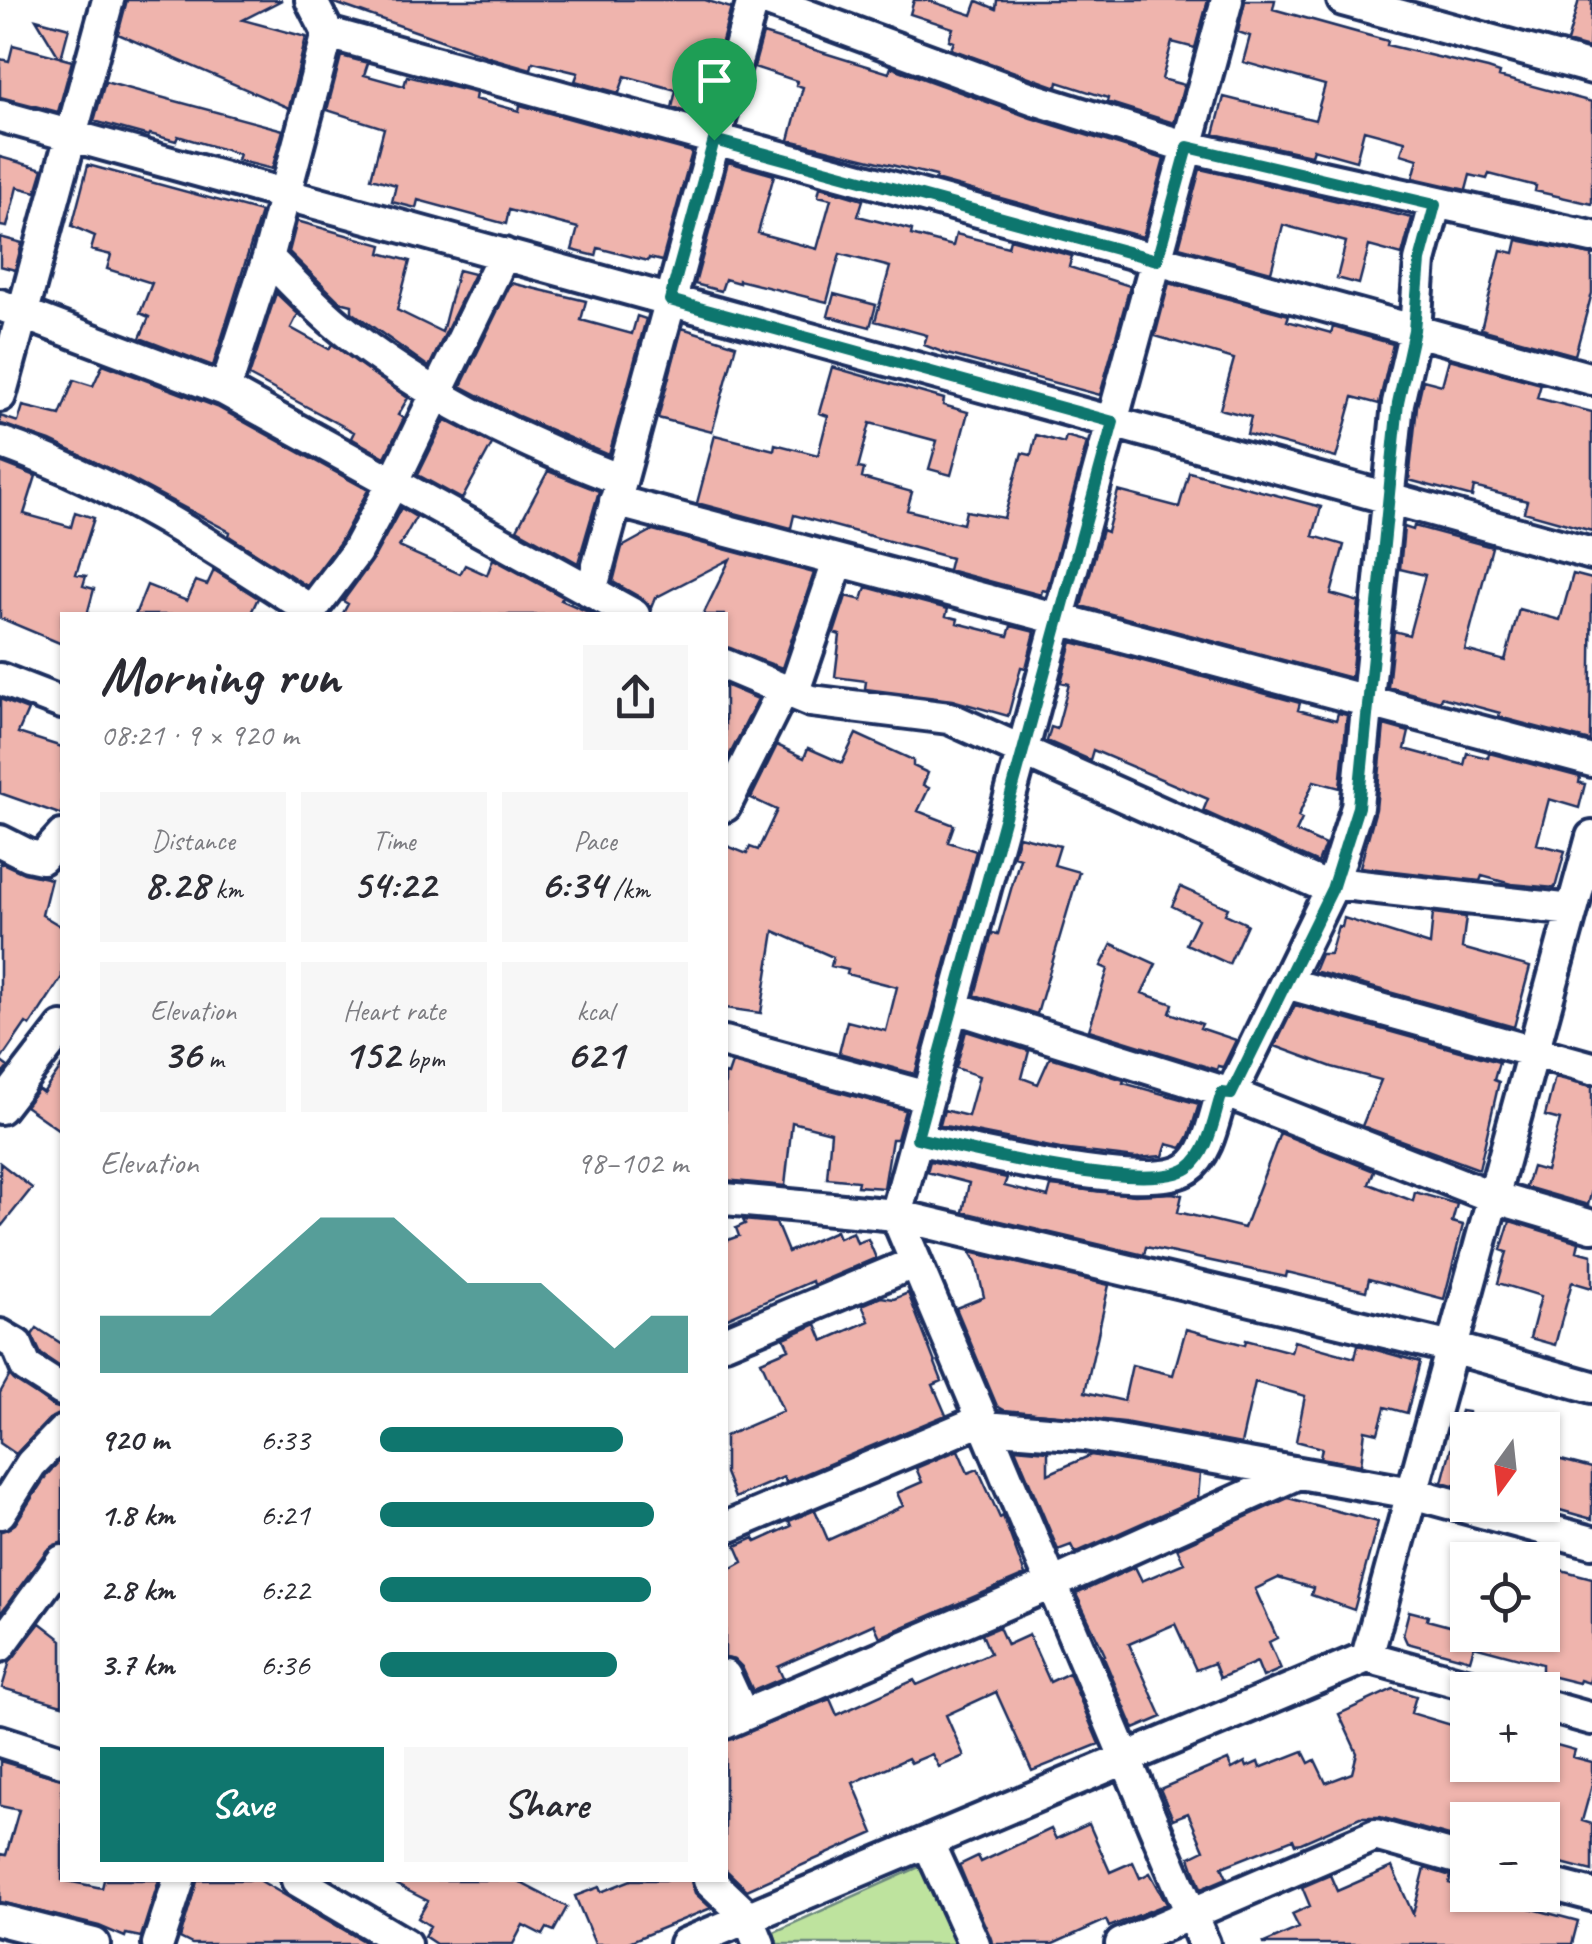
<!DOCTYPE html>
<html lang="en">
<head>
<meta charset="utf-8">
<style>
  :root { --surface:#fff; --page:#f7f7f7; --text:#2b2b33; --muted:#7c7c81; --accent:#0f766e }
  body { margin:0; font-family:Caveat,sans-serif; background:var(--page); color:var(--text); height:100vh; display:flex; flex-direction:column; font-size:38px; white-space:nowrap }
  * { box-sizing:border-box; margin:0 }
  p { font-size:32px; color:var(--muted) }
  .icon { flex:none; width:55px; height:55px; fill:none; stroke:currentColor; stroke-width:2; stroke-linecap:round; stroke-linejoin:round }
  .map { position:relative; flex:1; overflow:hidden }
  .drawer { position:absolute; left:60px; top:612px; width:668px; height:1270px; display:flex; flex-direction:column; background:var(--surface); border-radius:0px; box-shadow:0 2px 8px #0004 }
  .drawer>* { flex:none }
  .needle { width:65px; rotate:195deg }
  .controls { position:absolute; left:1450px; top:1412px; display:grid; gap:20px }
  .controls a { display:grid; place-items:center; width:110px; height:110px; border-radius:0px; background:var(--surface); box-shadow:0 2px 8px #0004; font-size:50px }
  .pin { position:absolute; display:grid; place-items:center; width:85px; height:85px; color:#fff; margin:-102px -42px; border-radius:50% 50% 50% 0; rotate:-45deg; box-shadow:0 0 10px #0007 }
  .pin .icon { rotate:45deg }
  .round { display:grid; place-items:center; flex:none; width:105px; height:105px; border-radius:0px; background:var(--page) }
  .head { display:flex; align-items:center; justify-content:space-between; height:170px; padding:0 40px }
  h1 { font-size:55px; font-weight:800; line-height:75px }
  .metrics { display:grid; grid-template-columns:repeat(3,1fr); gap:15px; height:170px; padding:10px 40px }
  .metrics div { display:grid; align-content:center; border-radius:0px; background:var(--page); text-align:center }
  .metrics b { font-size:42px; font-weight:800 }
  .metrics small { font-size:28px; font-weight:400 }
  .metrics p { font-size:28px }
  .chart { height:280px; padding:20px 40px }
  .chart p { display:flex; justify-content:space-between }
  .chart svg { width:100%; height:180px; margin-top:10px; fill:var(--accent); opacity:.7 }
  .primary-button { display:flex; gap:20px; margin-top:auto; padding:20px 40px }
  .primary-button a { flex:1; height:115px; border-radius:0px; background:var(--accent); color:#fff; font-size:40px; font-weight:800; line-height:115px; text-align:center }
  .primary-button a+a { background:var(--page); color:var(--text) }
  ul { padding:0 40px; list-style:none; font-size:32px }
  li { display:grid; grid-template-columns:160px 120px 1fr; align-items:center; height:75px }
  li i { height:25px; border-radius:12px; background:var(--accent) }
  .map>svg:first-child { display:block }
</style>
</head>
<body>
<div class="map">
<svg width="1592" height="1944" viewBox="0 0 1592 1944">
  <rect width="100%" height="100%" fill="#fff"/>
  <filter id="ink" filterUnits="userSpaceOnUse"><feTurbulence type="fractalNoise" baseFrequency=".01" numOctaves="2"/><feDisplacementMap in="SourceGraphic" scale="20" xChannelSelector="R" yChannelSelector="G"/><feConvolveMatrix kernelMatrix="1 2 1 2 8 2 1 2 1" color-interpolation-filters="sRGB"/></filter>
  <g filter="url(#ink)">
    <path fill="#bee39e" stroke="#6c897e" stroke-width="2.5" d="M919,1867l12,2 32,75h-187l-2,-12z"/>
    <path fill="#efb4ad" stroke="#1b2f5e" stroke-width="2.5" d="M282,0l-39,20 63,17 -17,71 -171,-74 9,-34z
      M335,0h370l26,8 -29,108 -30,-8 4,-18 -51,-14 -6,17 -44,-12 3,-8 -45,-11 -2,7 -39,-11 -157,-55z
      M914,0h13l45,15 5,-14 19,8 1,-9h211l-13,48 -23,-6 -10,37 22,6 -10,38 -67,-21 1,-4 -50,-16 -1,5 -14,-5 -92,-33 3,-7 -5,-2 4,-12 -43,-14z
      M1245,0h30l-2,9 115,32 -1,4 101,24 12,4 -1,4 93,25v102l-57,-13 1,-5 -47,-12 -2,5 -17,-4 -4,15 -53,-12 5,-19 -17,-5 4,-13 -41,-11 -8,31 -43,-12 -2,6 -97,-21 10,-37 91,23 10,-35 -82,-23 7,-26 -12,-4z
      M1579,0h13l-3,48 -22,-6z
      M36,19l33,9 -8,30 11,3 -14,51 -58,-15v-38l9,2 4,-16 46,12z
      M763,34l126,39 2,-6 140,51 133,41 -21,78 -208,-57 1,-4 -147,-36 14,-53 -7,-2 1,-4 -43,-14z
      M341,56l27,7 -4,12 40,11 3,-10 69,17 -1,6 44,12 1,-6 172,47 -30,109 -13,-3 -1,3 -50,-13 -2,8 -24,-6 6,-22 -69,-18 -3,14 -88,-24 -2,8 -24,-6 4,-17 -25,-7 13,-50 -57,-18z
      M105,82l178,48 -11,39 -35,-9 2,-6 -61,-18 -2,5 -26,-7 -1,2 -55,-15z
      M0,157l43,12 -7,23 -19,-5 -10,40 -7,-1z
      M728,162l46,13 -16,58 59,16 14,-50 -13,-3 2,-9 43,13 -5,16 54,14 -1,5 42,11 3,-12 52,13 2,-8 62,17 -3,11 61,19 -30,109 -153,-41 -23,-9 3,-10 -52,-14 15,-54 -50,-13 -13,48 -88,-22v3l-14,-4 -4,12 -26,-7z
      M88,165l173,47 -48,154 -73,-28 9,-21 -9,-4 12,-30 -45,-14 4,-14 -20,-5 4,-14 -23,-10z
      M1200,169l212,49 -10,37 -33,-9 -10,38 -22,-6 9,-36 -63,-17 -12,47 -92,-25z
      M297,221l85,24 -2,8 30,8 -13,49 45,22 16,-62 16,4 -45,93 -77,-55v-7l-12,-3 -51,-50z
      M0,237l22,6 -7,27 -15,-4z
      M1517,240l75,15v38l-17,62 -94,-26 20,-79 13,3z
      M511,283l75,18 -5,19 51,14 5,-18 9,3 -37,136 -91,-39 -57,-30z
      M1169,283l120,32 -2,6 44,12 2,-6 60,17 -14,60 -26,-7 -17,61 -89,-24 4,-17 -31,-8 14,-50 -79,-23z
      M276,293l22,21 -7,14 38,21 3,-5 76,54 -10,17 6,3 -19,39 -34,-19 3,-6 -105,-56z
      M834,294l42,11 -6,22 -42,-11z
      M682,328l54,17 -24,87 -54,-14z
      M1449,359l92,25 -4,14 55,14v119l-68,-19 3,-11 -53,-14 -2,10 -63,-17 8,-74 6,-26 19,5z
      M103,364l114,43 151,83 -28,52 -33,44 -78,-50 1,-4 -99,-53 -81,-38 -50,-17v-8l18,6 5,-16 37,9 14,-35 19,6z
      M832,367l112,32 -1,6 25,7 -17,63 -22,-6 8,-28 -67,-18 -12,45 6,1 -2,9 50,14 -5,18 56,14 3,-13 38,7 18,-65 9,2 5,-20 28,8 2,-7 21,6 -40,149 -5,-1 -1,5 -93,-25 3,-12 -157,-43 -3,13 -94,-25 18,-68 59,15 1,-6 43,11 10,-39 -9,-3z
      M445,420l47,24 -30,55 -44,-24z
      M0,462l36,14 -12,38 47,13 4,-15 19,6 -18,56 10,2 -3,10 11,3 -7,26h-25v29l-62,-26z
      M548,471l51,20 -21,72 -61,-34z
      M1189,472l132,35 -8,29 31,9 -13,49 28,8 -8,76 -270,-72 21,-76 5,2 11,-41 61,16z
      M401,508l15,9 -17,30 61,27 5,-9 22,10 6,-16 70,38 -2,3 34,15h-253l6,-11 -5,-3 29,-40z
      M1414,526l78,21 -27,103 40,11 14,-52 41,11 13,-46 19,5 -2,162 -91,-24 1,-4 -59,-16 -1,4 -52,-14 6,-56 15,4 16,-60 -25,-6 4,-42 9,3z
      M653,530l161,43 -32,95 -57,-21v-32h-22l27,-56 -75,39 -4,10 -8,-9 -30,-17 9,-35z
      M214,570l44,28 -8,17h-115l12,-30 40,16 9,-20 11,4z
      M866,587l82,22 -2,7 12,3 -1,4 51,13 3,-10 24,6 -9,36 -5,-1 -13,49 -56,-16 -87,-11 1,-8 -31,-4 5,-42 -6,-2 12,-37 16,4z
      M1072,642l228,61 -2,7 38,10 2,-7 9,2 -7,73 -26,-7 -16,36 4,2 -6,13 29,13 -7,18 -115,-52 5,-12 -115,-49 -3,10 -43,-19 4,-14 6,2 12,-45 -8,-2z
      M725,685l33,14 -33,65z
      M0,699l28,11 -10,23 44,14v68l-62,-22z
      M1384,725l25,7 -4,17 59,16 3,-12 21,5 1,-5 91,24 -1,6 6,1 -6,24 -30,-9 -12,45 28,7 -10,37 -44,-4 -29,-8 -2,5 -120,-14 16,-58z
      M856,734l57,26v6l15,7 -5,12 6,3 -11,23 36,14 -6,17 28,9 -61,223 -76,-21 8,-32 39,10 11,-44 -50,-13 1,-4 -17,-4 2,-9 -59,-26 -13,82 -36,-5v-163l22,9 3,-7 8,3 19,-40 -26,-12 26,-53 27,13 4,-10 34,15z
      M1019,836l41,10 -6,19 25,7 -42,142 -62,-19 17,-62 6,1 22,-76 -7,-2z
      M0,862l24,11 27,6 -9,36 20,12v50l-32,49 -4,-3 -26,38 8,6 -8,10z
      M1181,887l47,21 -3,6 22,10 -18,40 -43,-20 12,-25 -26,-13z
      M1433,913l33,4 -4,31 68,19 -16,60 -200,-56 7,-17h9l8,-28 4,1 2,-9 86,27z
      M1112,944l44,20 -14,29 31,11 -3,9 32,11 -2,4 36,12 -13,27 -5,-1 -1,4 -128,-40 19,-61 -7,-3z
      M1295,1005l204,57 -5,18 5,2 -20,87 -117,-43 19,-46 -49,-13 -57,-21z
      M966,1031l63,20 -7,27 16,6 12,-27 74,23 -1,3 76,21 -10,32 -7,12 -15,-4 -4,12 -27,2 -76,-9 -120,-24 4,-15 24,6 11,-40 -23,-8z
      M732,1063l173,47 -8,29h-5l-8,49 -27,-2 1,-5 -31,-3 4,-46 -39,-10 -7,64 -60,-6v-106l3,1z
      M62,1066v66l-37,-26 13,-17 5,4z
      M1555,1077l37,9v104l-4,15 -62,-18 6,-20 14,4 14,-51 -15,-4z
      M1280,1133l94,38 -5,13 44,17 2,-9 42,12 -5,18 11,3 -19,74 -75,-20 -3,12 -79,-19 -1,5 -140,-30 -2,8 -181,-43 6,-29 -42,-11 3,-11 77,17 -3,8 44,11 3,-11 84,9 37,-2 10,2 -4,17 66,16z
      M0,1163l32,25 -32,40z
      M743,1220l33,3 12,29 48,-21 3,7 14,-6 4,11 11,-4 8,19 -63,27 -1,-4 -87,38v-78l14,-5 -3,-8 9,-4z
      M1510,1221l69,21 -2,9 15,4v33l-20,-6 -17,63 -25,-7 11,-42 -43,-13 9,-31 -6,-2z
      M970,1252l139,33 -24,107 39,9 8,-36 41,10 13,-46 59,16 1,-5 45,12 3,-11 61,17 3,-13 62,17 -13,51 -22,-6 -7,26 -13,-3 -4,35 -41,-7 2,-10 -26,-7 9,-45 -50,-14 -14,62 -117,-22 -120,-12 -7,-4 -41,-98 28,-11 -8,-35z
      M908,1293l34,88 -9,4 13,30 -160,67 -2,-5 -49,21 -10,-25v-37l58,-25 -22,-50 28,-12 -5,-11 32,-14 7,17 46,-20 -7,-16 19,-8 13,2z
      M37,1328l25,16v24l-21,-14 -9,-19z
      M10,1375l42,31 10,3v5l-13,5 -33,35 -16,-11v-50z
      M1461,1411l7,1v77l-26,-7z
      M1015,1448l33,3v23l43,-19 109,19 -2,24 -123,55 -4,-8 -13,5z
      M958,1450l10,23 10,-4 22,49 3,-2 22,59 -145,62 -6,-13 -96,43 5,11 -30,13 -11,-24 -7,-7 -10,-2v-86l18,-10 -7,-16 18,-8 2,4 35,-16 -2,-5 26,-11 13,30 75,-34 -6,-13 25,-11 -6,-14z
      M1542,1455l50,13v51l-50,-14z
      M62,1458v84l-15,8 -47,64v-82l15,-8 31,-48z
      M1288,1498l90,24 -24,88 -43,-15 2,-7 -35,-10 -23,11 22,49 -8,4 12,27 -18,8 -6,-15 -37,16 -6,-15 -18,7 -21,-46 -46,20 33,73 -28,12 -31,-73 2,-1 -29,-61 59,-27 7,14 42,-18 -7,-15z
      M1542,1565l50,13v94l-3,11 -9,-3 -1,3 -37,-9v-10l-68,-18 -4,14 -63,-17 -4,-9 6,-23 19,5 -1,4 41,11v4h74z
      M40,1623l22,17v65l-60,-17 8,-27z
      M999,1627l8,18 22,-10 21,47 19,-9 30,71 -67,27 -36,-79 -50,23 18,41 -25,11 -7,-13 -21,9 -3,-5 -55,25 21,50 -127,57 -22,-21v-128l105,-42 7,16 77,-35 3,5 73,-32 -8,-19z
      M1393,1689l23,7 -5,17 57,17v35h74v-24l33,9 -2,7 19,5v23l-10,36 10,3v47l-42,-11 3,-12 -11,-3v-25h-77l-5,19 -80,-22h-20l-59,26 -6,1 -2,-5 -71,28 5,11 -26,11 -11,-32 14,-7 -16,-37 -15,6 -13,-30 68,-29 4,9 13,-7 2,5 11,-5 2,6 43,-17 6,12 6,-3 11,23 26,-10 5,-20 -18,-39z
      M0,1761l62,18v101l40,8 2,-8h55l-18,57 -15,-3 -1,3 -26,-11 -99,-24v-48l6,1 13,-45 -19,-4z
      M1089,1824l21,48 23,-10 7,16 10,-5 17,31 -58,23 -3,-7 -53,24h-61l-33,-79 19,-9 3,6 70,-33 5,10z
      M1392,1867l21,47 12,-46 26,8 -2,7 19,5v7h49l-3,9 64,17 -6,23h-310l37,-16 -7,-14 18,-8 -8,-19 28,-12 7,16z
      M197,1880h62l109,64h-176l-12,-6z
      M387,1880h128l52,27 -13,24 -7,-3 -4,7 -20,-10 -10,19h-77l-12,-8 6,-10 -12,-8 10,-17z
      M631,1880h60l4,13 16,15 -87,36h-29l-20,-48 24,-9 2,5z"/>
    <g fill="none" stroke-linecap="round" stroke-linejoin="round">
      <g stroke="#1b2f5e" stroke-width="38">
        <path id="minor" d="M311,0l17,33 1264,346
          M765,0l272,100 151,47 404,90
          M1343,0l249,68
          M0,116l1592,438
          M268,258c24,23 46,48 72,69 84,68 181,115 281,153
          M0,305l225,85 409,225
          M225,390l43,-132 60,-225
          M0,396l108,-396
          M0,442c115,40 209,102 310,168
          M615,501l977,260
          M591,591l162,-591
          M308,615l48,-63 37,-69 111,-229
          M725,665l86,36 138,17 382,171
          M0,679l62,24
          M793,694l45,-132
          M725,806l58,-116
          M0,841l28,14 14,3 20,-22
          M1334,883l238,27
          M1286,983l306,85
          M952,1007l279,87 262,103 99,29
          M725,1042l203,55
          M1231,1094l100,-205 26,-82 41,-404 17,-73 5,-69 15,-56
          M0,1108l62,-80
          M917,1139c50,11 232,56 271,29 21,-14 26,-52 34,-75
          M725,1199l171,16 556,133 140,39
          M0,1335l17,10 9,22 36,23
          M725,1342l191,-80
          M985,1427l100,8 327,58 180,49
          M0,1513l31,-49 31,-32
          M725,1528l257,-108
          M0,1646l62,-85
          M1367,1657l225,-820
          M725,1676l18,39
          M1542,1705l50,14
          M725,1723l327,-139 244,-110
          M0,1741l62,20
          M928,1843l46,101
          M297,1880l108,64
          M709,1880l39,37 11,27
          M1542,1882l50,13
          M0,1920l94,24
          M158,1944l21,-64
          M685,1944l682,-287 121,33
          M1121,1944l254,-109 93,26
          M1204,1944l-308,-729 331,-1215"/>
      </g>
      <use href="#minor" stroke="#fff" stroke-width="30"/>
    </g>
  </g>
  <g fill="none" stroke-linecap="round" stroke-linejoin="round" filter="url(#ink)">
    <g stroke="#fff" stroke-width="20">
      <path id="route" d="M714,140l443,120 31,-113 247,58 -15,56 -6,69 -16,73 -40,404 -26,82 -101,205 -9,-1c-8,23 -13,61 -34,75 -40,27 -221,-18 -271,-30l196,-716 -443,-122z"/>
    </g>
    <use href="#route" stroke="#0f766e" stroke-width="12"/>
  </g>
</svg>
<div class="controls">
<a><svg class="needle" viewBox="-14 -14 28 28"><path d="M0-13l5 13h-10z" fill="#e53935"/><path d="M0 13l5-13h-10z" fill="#7c7c81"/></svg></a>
<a><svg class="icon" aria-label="locate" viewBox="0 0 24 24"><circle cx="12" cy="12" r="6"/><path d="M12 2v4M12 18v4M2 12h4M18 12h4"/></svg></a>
<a>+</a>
<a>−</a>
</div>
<div class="pin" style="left:714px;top:140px;background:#1e9e55"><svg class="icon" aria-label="arrive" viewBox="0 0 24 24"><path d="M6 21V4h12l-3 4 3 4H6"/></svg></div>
<section class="drawer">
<div class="head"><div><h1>Morning run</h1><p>08:21 · 9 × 920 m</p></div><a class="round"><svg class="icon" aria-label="share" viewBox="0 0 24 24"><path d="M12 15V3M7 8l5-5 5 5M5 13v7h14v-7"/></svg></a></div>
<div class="metrics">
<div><p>Distance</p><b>8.28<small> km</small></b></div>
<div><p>Time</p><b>54:22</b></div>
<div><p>Pace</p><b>6:34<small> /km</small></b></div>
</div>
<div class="metrics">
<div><p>Elevation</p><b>36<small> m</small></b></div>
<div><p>Heart rate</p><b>152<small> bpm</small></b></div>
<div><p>kcal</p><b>621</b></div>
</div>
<div class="chart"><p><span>Elevation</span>98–102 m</p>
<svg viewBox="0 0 160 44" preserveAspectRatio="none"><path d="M0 44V30L10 30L20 30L30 30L40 22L50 14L60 6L70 6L80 6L90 14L100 22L110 22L120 22L130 30L140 38L150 30L160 30V44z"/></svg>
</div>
<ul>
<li><b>920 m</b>6:33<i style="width:79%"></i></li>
<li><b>1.8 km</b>6:21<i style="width:89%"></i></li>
<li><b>2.8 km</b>6:22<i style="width:88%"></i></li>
<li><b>3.7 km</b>6:36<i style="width:77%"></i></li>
</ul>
<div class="primary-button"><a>Save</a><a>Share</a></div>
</section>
</div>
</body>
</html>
